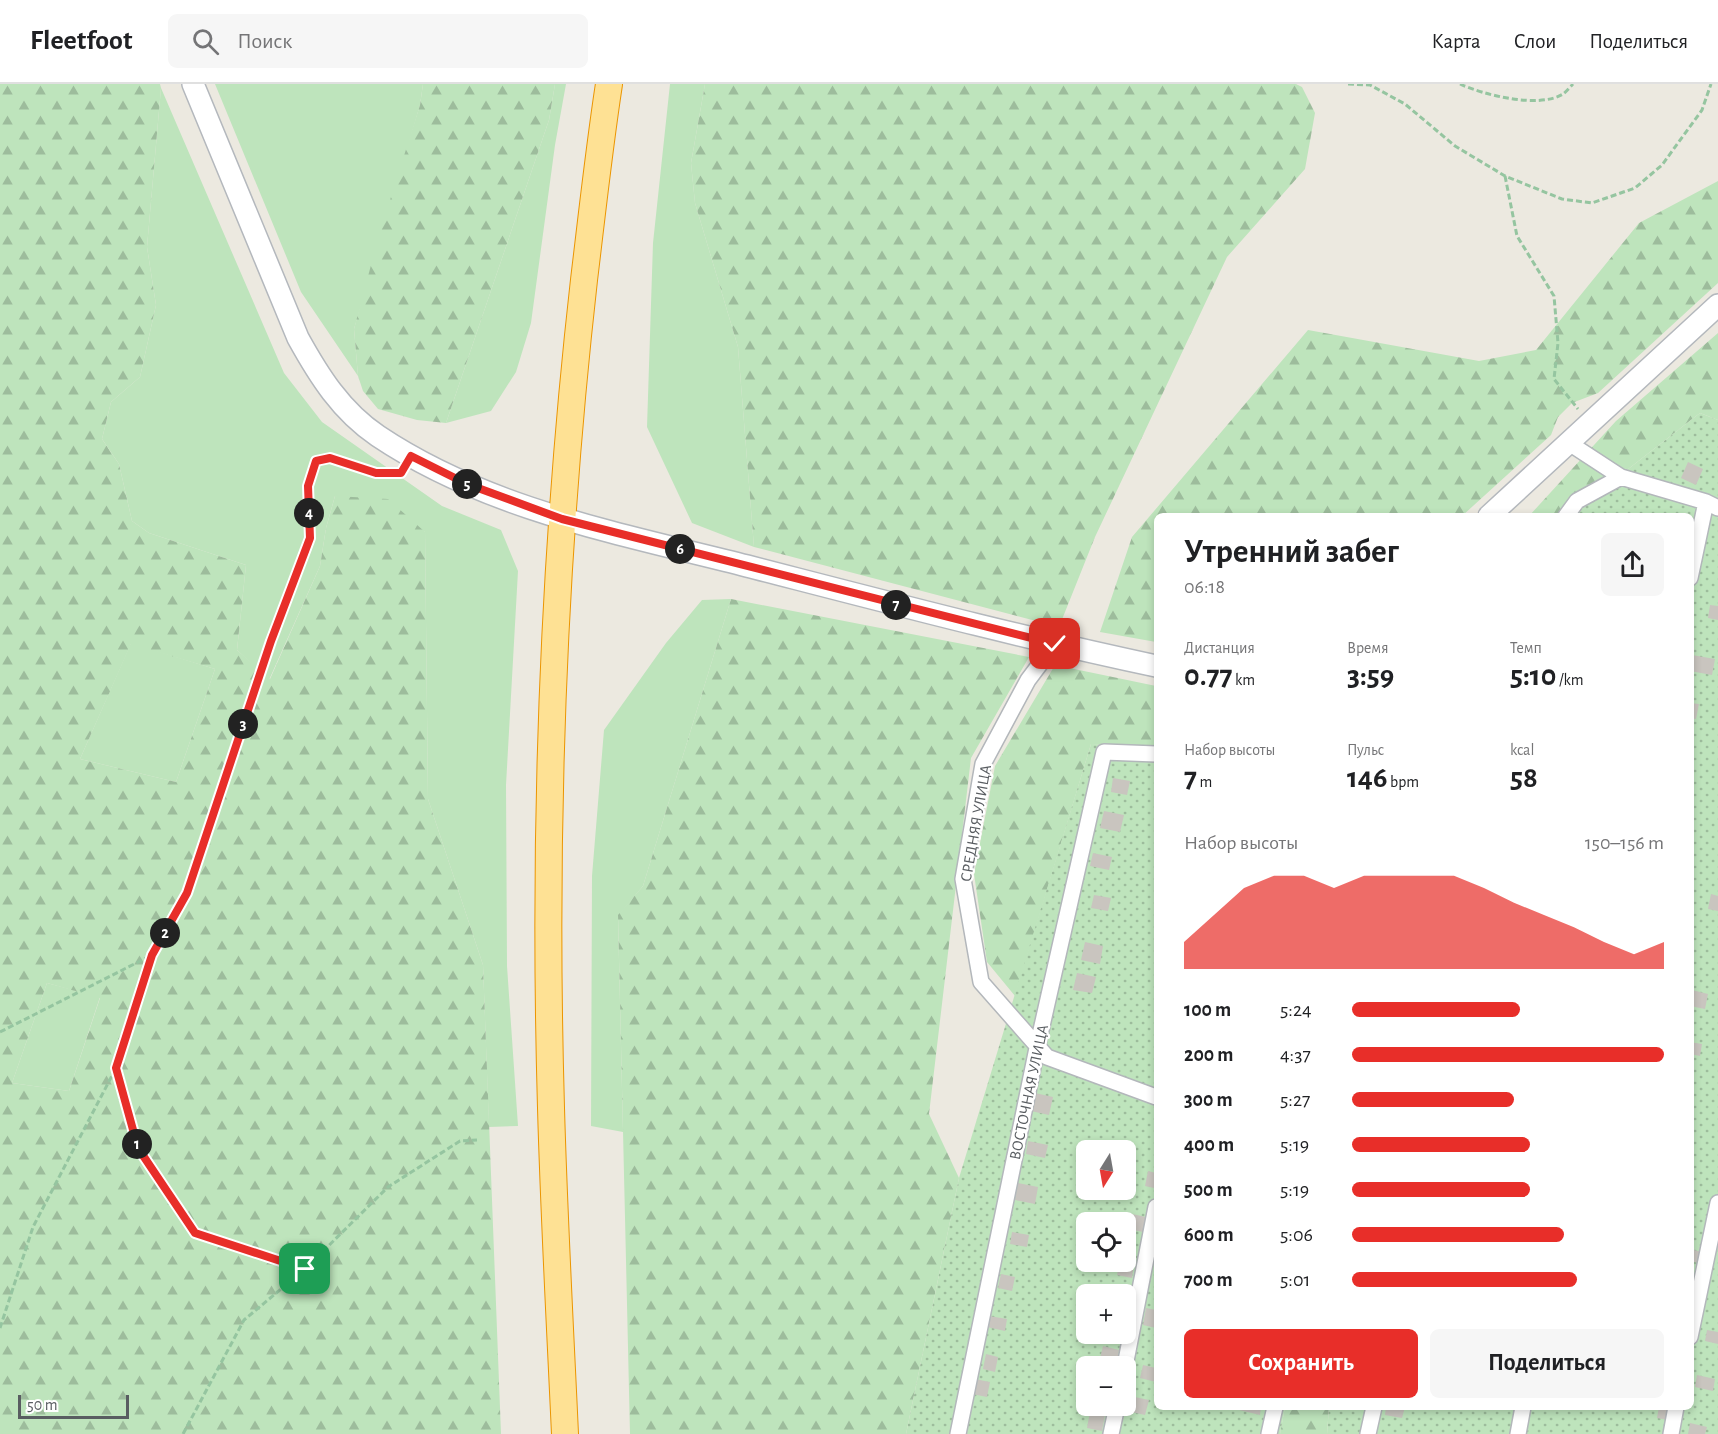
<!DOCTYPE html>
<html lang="ru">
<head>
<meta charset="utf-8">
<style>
  :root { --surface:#fff; --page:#f6f6f6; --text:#202124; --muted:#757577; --line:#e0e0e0; --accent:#e82e29 }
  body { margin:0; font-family:"Alegreya Sans",sans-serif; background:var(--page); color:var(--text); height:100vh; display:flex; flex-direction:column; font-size:22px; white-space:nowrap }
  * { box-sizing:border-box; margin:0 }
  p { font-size:20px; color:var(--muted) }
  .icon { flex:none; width:33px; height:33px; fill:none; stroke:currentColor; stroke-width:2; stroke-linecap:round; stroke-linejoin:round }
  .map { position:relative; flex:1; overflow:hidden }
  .drawer { position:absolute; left:1154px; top:429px; width:540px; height:897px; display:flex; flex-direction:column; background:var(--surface); border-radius:9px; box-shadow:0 3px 9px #0003 }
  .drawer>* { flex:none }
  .needle { width:39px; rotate:191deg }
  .tools { position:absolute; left:1076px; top:1056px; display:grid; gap:12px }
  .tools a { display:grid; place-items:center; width:60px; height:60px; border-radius:9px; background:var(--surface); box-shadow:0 3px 9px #0003; font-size:30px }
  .scale { position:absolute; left:18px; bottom:15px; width:111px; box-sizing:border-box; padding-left:6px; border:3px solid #595d61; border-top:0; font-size:16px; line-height:21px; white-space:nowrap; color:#595d61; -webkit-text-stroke:4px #fff; paint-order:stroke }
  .pin { position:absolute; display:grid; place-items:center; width:51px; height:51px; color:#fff; margin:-26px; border-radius:12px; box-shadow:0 3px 9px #0006 }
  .km { position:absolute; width:30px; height:30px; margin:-15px; border-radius:50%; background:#222; color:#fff; font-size:16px; line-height:30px; text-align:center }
  .round { display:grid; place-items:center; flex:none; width:63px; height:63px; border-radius:9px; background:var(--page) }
  .overview { display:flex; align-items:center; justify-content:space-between; height:102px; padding:0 30px }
  h1 { font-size:33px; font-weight:700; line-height:45px }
  .metrics { display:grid; grid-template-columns:repeat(3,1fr); gap:9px; height:102px; padding:6px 30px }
  .metrics div { display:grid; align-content:center }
  .metrics b { font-size:30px; font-weight:700 }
  .metrics small { font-size:16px; font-weight:400 }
  .metrics p { font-size:16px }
  .chart { height:168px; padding:12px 30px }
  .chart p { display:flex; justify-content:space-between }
  .chart svg { width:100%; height:108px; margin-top:6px; fill:var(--accent); opacity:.7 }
  .action { display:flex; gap:12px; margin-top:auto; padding:12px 30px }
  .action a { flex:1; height:69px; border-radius:9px; background:var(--accent); color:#fff; font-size:24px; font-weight:700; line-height:69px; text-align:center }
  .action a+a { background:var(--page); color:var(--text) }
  ul { padding:0 30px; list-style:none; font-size:20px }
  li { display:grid; grid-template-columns:96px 72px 1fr; align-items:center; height:45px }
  li i { height:15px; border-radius:8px; background:var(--accent) }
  header { display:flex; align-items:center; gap:36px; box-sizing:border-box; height:84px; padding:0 30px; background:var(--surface); border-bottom:2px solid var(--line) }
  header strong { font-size:28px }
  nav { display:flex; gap:33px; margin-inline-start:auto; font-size:21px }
  .search { width:420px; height:54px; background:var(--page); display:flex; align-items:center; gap:15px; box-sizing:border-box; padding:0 21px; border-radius:9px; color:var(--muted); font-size:22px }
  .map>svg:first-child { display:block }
</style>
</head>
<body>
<header>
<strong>Fleetfoot</strong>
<div class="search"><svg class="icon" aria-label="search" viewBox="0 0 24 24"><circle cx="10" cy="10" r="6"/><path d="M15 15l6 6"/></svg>Поиск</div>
<nav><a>Карта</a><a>Слои</a><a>Поделиться</a></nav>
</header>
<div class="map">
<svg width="1718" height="1350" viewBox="0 0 1718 1350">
  <defs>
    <pattern id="forest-firs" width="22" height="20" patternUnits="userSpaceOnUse" patternTransform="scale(1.5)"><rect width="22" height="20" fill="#bee4bc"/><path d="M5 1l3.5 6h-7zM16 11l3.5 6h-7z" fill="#9dbc9c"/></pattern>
    <pattern id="garden-dots" width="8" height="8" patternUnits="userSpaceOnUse" patternTransform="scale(1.5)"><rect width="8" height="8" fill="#bee4bc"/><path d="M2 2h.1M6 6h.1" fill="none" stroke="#9dbc9c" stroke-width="1.8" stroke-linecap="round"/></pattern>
  </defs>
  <rect width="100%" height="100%" fill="#ece9e0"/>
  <path fill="#bee4bc" d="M215,0h208l-3,21 -66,224 4,47 -57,-84z
    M555,0h11l-11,61 -24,178 -15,49 -25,39 -45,12 103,-303z
    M670,0h35l-14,79 4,40 43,144 16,200 -62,-24 -45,-96 6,-184z
    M161,4l123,285 38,49 120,84 59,24 17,41 -12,214 1,181 11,160 -29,1 -6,-162 -55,-166 -3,-267 -90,-36 -9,32 -6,38 -51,114 -32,-30 9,-85 -97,-32 -17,-12 -13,-57 -17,-25 9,-37 29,-25 16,-72 -9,-58z
    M731,515l-88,287 -25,30 5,216 -32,-6 1,-250 12,-146 62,-87 36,-43z
    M131,559l84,26 -39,113 -96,-23z
    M47,899l53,14 -31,94 -57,-8z"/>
  <path fill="url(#forest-firs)" fill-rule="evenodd" d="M0,0h160l1,4 -14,159 9,58 -16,72 -29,25 -9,37 17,25 13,57 17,12 97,32 -9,85 33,29 50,-113 6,-38 9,-32 53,3 37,33 3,267 55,166 18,469h-501zM131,560l84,25 -39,113 -96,-23zM47,899l53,15 -31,93 -57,-8z
    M423,0h132l-6,36 -103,303 -29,-3 -39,-11 -15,-18 -5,-15 -4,-47 25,-94 41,-130z
    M705,0h591l6,3 13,26 -10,56 -78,88 -132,280 -36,90 -305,-80 -16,-200 -43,-144 -4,-40z
    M1718,97v102l-120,110 -26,10 -14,14 -7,18 -89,81h-306v126l-56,-10 32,-95 176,-207 171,31 57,-11 103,-127z
    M1718,249v87l-18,-7 -132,103h-39l87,-95z
    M731,515l298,58 -58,101 -42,356 30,64 -53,256h-276l-12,-519 25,-29z
    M1055,581l101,21v60l-65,-2 -76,252 -28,-34 -13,-88 21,-108z
    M1285,1323h44l-2,27h-47z"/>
  <path fill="url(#garden-dots)" fill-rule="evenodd" d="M1700,329l18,7v1014h-391l2,-27h361v-891h-122z
    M1091,660l65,2v661h129l-5,27h-374l53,-256zM1086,1066h39v40h-39zM1086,1138h39v40h-39zM1086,1210h39v40h-39zM1086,1282h39v40h-39z"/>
  <path fill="#c9c5bf" d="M1688,378l15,7 -7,16 -15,-7z
    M1710,521l8,1v14l-10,-2z
    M1692,571l23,4 -3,16 -22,-4z
    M1690,619l9,1 -3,15 -6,-1z
    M1113,694l17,3 -3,14 -16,-3z
    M1104,727l20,4 -4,17 -20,-4z
    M1093,769l19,4 -3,13 -19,-4z
    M1711,810l7,2v15l-10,-2z
    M1094,811l17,3 -3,13 -17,-3z
    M1085,858l18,4 -3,18 -19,-4z
    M1077,889l19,4 -4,16 -19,-3z
    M1692,906l16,4 -3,15 -15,-3z
    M1690,958l12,2 -2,12 -10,-2z
    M1035,1009l18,4 -4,18 -18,-4z
    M1028,1057l20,4 -3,13 -19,-4z
    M1148,1087l8,2 -2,15 -9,-2z
    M1018,1099l20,4 -3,17 -20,-4z
    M1132,1130l14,3 -3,15 -15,-3z
    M1012,1148l17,3 -2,12 -17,-3z
    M1690,1165l12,3 -3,11 -9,-2z
    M1120,1178l14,2 -2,14 -15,-3z
    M1001,1190l14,3 -3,14 -14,-3z
    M1146,1224l10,2v18l-13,-3z
    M989,1232l18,3 -2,12 -18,-4z
    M1707,1246l11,2v12l-13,-3z
    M1103,1262l16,4 -2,11 -17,-3z
    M986,1270l12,3 -3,15 -12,-3z
    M1143,1281l13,3v14l-16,-4z
    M1697,1291l18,4 -2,12 -18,-4z
    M975,1295l15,3 -3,15 -15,-3z
    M1130,1312l19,4 -4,15 -18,-4z
    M1239,1323h22l-1,8 -21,-5z
    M1386,1323h19l-3,11 -17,-3z
    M1659,1323l12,2 -3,11 -11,-2z
    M1090,1328l15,3 -3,16 -15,-3z
    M1690,1339l17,4 -2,7h-17z"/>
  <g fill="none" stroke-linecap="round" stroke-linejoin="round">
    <g stroke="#b3b7bb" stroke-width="18">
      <path id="minor" d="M1569,359l52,34
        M1566,432l11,-15 44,-24 85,25 12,6
        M1690,494l16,-76
        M1055,560l-27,36 -45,84 -20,115 18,103 66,75 109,40
        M1690,1253l28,-134
        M1125,1282l31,-159
        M958,1350l79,-386 67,-296 52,2
        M1111,1350l6,-28
        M1269,1350l6,-27
        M1368,1350l6,-27
        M1518,1350l5,-27
        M1671,1350l5,-27"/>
    </g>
    <g stroke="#b4b8bd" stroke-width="24">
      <path id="secondary" d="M193,0l105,254c21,38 43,73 80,98 109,73 243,98 369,130 136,35 272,71 409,100
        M1489,432l229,-211"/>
    </g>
    <g stroke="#eb9501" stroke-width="28">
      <path id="trunk" d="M565,1350c-5,-109 -11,-217 -14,-326 -8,-276 2,-554 33,-828 8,-66 15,-131 25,-196"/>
    </g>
    <path stroke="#95c5a0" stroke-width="3" stroke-dasharray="6 3" stroke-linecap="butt" d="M1348,0l22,1 35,19 50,42 50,30 57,23 30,4 43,-15 27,-23 40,-55 9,-26
      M1460,0c24,11 79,25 103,10 3,-2 7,-7 10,-10
      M1505,92l12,60 37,60 4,47 -4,36 24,30
      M0,948l152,-77
      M116,984l22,80 57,85 110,36
      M0,1244l33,-101 83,-159 36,-113 35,-62 84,-252 39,-103 -2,-52 8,-25 14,-3 46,15h25l2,-2
      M183,1350l61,-114 61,-51 83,-82 72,-46 17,-1"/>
    <use href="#minor" stroke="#fff" stroke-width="15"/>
    <use href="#secondary" stroke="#fff" stroke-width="21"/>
    <use href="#trunk" stroke="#fee194" stroke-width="26"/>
  </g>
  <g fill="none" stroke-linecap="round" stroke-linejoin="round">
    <g stroke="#fff" stroke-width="12">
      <path id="route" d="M305,1185l-110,-36 -57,-85 -22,-80 36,-113 35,-62 84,-252 39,-103 -2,-52 8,-25 14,-3 46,15h25l10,-17 56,28 95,35 493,125"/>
    </g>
    <use href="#route" stroke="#e82e29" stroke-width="8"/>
  </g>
  <g text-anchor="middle" stroke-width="4.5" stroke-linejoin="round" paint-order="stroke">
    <g font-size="16" fill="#595d61" stroke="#fff">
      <text transform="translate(975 739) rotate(-80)" y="6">СРЕДНЯЯ УЛИЦА</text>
      <text transform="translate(1028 1008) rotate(-78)" y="6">ВОСТОЧНАЯ УЛИЦА</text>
    </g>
  </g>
</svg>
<div class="tools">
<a><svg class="needle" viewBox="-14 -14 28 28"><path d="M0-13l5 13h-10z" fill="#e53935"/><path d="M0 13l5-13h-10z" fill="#757577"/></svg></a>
<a><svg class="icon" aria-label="locate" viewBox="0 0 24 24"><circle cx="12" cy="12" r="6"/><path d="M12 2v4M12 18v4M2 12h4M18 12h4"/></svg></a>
<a>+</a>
<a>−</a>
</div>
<div class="scale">50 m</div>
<div class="pin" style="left:305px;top:1185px;background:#1e9e55"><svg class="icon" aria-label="arrive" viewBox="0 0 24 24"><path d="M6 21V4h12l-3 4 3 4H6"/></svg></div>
<div class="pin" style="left:1055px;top:560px;background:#d93025"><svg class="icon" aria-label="check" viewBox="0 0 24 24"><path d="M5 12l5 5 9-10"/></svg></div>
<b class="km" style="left:137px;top:1060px">1</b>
<b class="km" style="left:165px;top:849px">2</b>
<b class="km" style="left:243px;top:640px">3</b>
<b class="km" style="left:309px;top:429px">4</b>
<b class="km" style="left:467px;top:400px">5</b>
<b class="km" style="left:680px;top:465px">6</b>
<b class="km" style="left:896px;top:521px">7</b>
<section class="drawer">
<div class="overview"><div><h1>Утренний забег</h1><p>06:18</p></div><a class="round"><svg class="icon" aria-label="share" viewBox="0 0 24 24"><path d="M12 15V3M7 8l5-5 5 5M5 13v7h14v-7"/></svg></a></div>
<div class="metrics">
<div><p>Дистанция</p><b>0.77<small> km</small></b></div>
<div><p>Время</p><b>3:59</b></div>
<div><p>Темп</p><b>5:10<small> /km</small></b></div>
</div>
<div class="metrics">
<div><p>Набор высоты</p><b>7<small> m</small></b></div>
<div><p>Пульс</p><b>146<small> bpm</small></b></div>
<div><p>kcal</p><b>58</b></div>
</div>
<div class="chart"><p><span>Набор высоты</span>150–156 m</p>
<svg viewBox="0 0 160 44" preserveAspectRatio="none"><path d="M0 44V33L10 22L20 11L30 6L40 6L50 11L60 6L70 6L80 6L90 6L100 11L110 17L120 22L130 27L140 33L150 38L160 33V44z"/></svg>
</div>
<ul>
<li><b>100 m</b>5:24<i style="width:54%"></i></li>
<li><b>200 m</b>4:37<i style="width:100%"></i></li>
<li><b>300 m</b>5:27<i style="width:52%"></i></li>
<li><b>400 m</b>5:19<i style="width:57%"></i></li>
<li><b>500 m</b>5:19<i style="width:57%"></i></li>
<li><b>600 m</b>5:06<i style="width:68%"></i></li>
<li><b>700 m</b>5:01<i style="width:72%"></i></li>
</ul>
<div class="action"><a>Сохранить</a><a>Поделиться</a></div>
</section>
</div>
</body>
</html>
